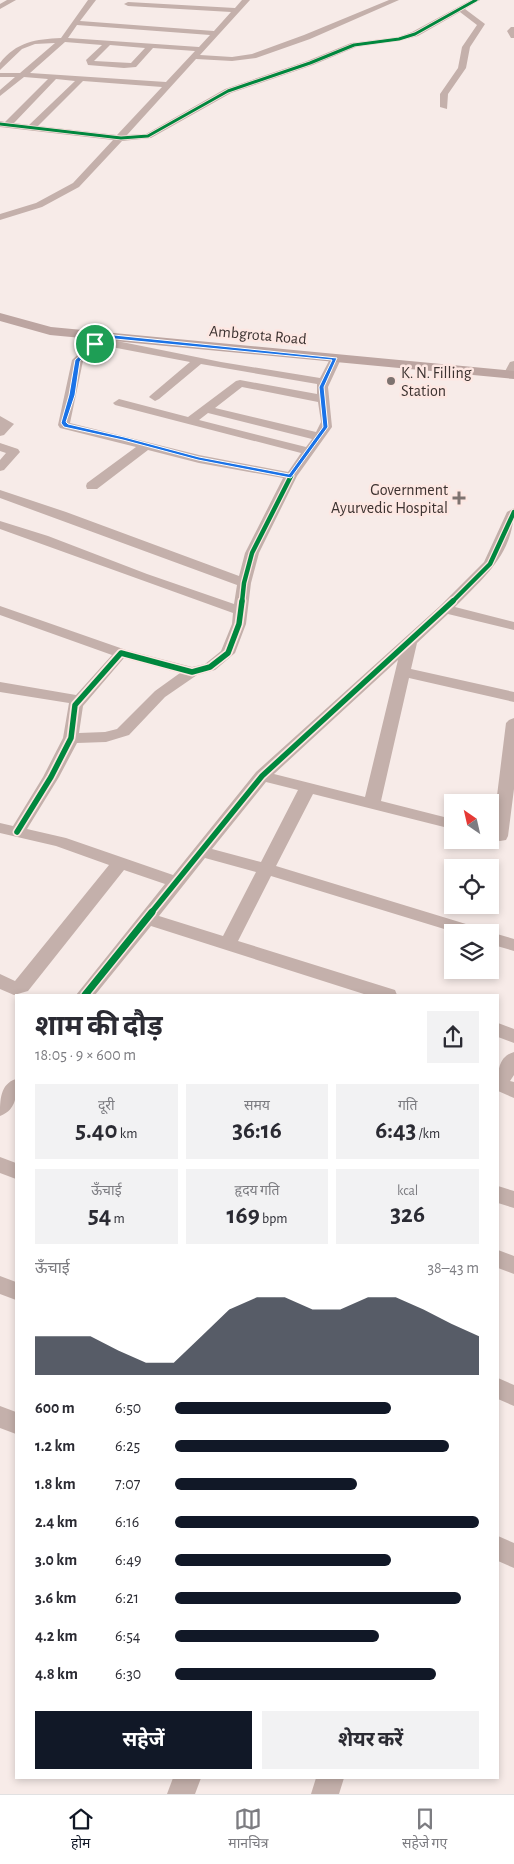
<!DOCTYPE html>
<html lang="hi">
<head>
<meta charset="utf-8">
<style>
  :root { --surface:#fff; --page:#f2f2f3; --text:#2b2b33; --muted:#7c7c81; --line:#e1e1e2; --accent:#111827 }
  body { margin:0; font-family:"Alegreya Sans","Noto Sans Devanagari",sans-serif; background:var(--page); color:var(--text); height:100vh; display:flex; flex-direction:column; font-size:19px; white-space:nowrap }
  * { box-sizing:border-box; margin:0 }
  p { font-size:16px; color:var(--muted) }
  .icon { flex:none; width:28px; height:28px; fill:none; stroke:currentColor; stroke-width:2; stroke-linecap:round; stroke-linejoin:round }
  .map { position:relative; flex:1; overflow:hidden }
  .drawer { position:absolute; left:15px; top:994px; width:484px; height:785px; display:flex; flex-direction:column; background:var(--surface); border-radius:0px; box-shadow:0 2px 8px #0003 }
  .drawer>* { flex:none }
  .needle { width:32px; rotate:326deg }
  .fabs { position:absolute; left:444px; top:794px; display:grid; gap:10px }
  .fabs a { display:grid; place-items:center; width:55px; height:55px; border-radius:0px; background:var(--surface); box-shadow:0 2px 8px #0003; font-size:25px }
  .pin { position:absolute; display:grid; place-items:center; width:42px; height:42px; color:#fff; margin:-21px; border:2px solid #fff; border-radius:50%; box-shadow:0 1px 5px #0007 }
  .round { display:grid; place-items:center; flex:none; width:52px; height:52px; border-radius:0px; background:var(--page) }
  .summary { display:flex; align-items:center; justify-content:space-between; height:85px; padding:0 20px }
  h1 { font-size:28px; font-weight:700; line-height:38px }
  .stats { display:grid; grid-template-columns:repeat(3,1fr); gap:8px; height:85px; padding:5px 20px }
  .stats div { display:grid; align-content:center; border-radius:0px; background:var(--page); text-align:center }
  .stats b { font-size:25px; font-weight:700 }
  .stats small { font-size:14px; font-weight:400 }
  .stats p { font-size:14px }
  .chart { height:140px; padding:10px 20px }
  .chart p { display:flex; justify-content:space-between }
  .chart svg { width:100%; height:90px; margin-top:5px; fill:var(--accent); opacity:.7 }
  .action { display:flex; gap:10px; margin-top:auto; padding:10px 20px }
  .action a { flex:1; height:58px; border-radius:0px; background:var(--accent); color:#fff; font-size:20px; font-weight:700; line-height:58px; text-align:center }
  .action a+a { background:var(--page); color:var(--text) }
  ul { padding:0 20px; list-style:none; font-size:16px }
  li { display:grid; grid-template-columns:80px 60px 1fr; align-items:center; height:38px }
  li i { height:12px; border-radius:6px; background:var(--accent) }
  .tab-bar { display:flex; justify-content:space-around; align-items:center; height:70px; border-top:1px solid var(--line); background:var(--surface); font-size:14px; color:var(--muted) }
  .tab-bar a { display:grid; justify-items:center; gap:2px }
  .tab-bar .on { color:var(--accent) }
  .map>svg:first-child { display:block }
</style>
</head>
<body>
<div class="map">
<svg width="514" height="1794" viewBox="0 0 514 1794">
  <rect width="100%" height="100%" fill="#f7ebe8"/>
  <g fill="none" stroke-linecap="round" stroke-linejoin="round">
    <path fill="#c4b0ab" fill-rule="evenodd" d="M7,0h9l-16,9v-5z
      M88,0h8l-16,21 134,10 17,-19 -103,-6 -4,-2 4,-2 107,6 7,-8h8l-50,55 32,2 20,-3 52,-19 85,-35h10l-89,39 -54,19 -24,3 -36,-2 -69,76 19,-1 79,-45 82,-28 44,-18 47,-6 14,-5 59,-32h9l-15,9 20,15 -15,23 -4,21 -18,26 -1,15 -7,-2v-13l18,-26 4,-21 15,-22 -17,-13 -42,24 -19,5 -43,6 -43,18 -82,28 -80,45 -29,3 -43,46 -37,20 -42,13v-6l36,-11 37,-20 40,-43 -113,-13v-6l5,1 43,-43 -24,-2 -24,19v-6l15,-13h-15v-4h20l35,-30 -20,1 -13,5 -22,21v-7c16,-21 36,-24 61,-25zM77,25l133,10 -11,12 -131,-9zM65,42l37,3 -16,15 2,5 36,3 12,-1 17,-19 42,3 -29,31 -136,-9zM110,45l35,3 -14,15 -37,-2zM56,79l19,2 -46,44 -15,-2zM83,81l79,6 -45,48 -79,-9z
      M511,27h3v11h-3l-4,-7z
      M104,333l6,3 -3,3 114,23 99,16 11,-21h8l2,2 -13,28 4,40 -35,49 -38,77 -8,30 -5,41 -11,29 -20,17 -18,5 -32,22 -36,38 -23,7 -29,1 -18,34 -32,52 39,9 107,37 83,-103 184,-166 44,-44 23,-50 7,-4c0,46 -30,69 -59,99l59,15v8l-66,-16 -31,29 -6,26 103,23v10l-105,-24 -28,123 71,18v10l-139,-35 -37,72 203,62 3,4h-28l-183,-56 -33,65 157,49 2,5h-30l-216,-69 -56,69h-19l89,-111 -41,-14 -96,121 -14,4 -14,-6v-15l15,7 94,-116 -53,-19 -56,-13v-10l13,3 30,-49 20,-39 6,-35 -69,-11v-10l76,13 36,-40 -112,-40v-9l126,44 66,17 13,-3 16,-13 11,-27 1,-11 -233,-84v-8l48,15 99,38 87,30 3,-19 -237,-87v-8l66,22 173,64 6,-23 38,-75 -84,-15 -51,-13 -51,39h-10l-1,-3 1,-3 49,-36 -76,-19 -2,-3 14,-65 22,-21zM101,345l89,17 -39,33 -2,2 6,4 4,-2 42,-35 116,20v10l-77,-14 -4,1 -48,36 -69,-18 -6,4 2,2 186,48 -13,19 -89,-17 -129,-32 13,-62zM242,387l76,15 3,20 -5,10 -101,-24zM208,413l104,26 -6,8 -107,-27zM124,658l56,15 -25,18 -38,38 -12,3 -26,1 4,-27zM398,660l-33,137 -91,-23zM266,782l32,8 -37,72 -49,-13zM205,858l51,14 -33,64 -64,-20z
      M514,361v15l-5,2 -4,-1 -2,-2 7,-13z
      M0,416l14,8 -10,11 -4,1z
      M0,443l18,6 2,3 -16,18 -4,1v-11l6,-7 -6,-2z
      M514,718v71l-6,47 -2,4 -6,1 -6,-1 -2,-4 14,-113 3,-3z
      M488,932h2l24,7v12l-24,-7v-12z
      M498,1023l16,6v14l-16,-6z
      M514,1052v23l-4,6 4,1v16l-16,-7c0,-15 -2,-34 16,-39z
      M16,1079c1,15 1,31 -16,37 0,-16 0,-32 16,-37z
      M0,1157l16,6v16l-16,-6z
      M498,1186l16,5v17l-16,-5z
      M498,1250l16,6v18l-16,-6z
      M0,1276l16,6v18l-16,-6z
      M498,1378l16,7v21l-16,-7z
      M0,1406l16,6v22l-16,-6z
      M498,1536l16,7v25l-16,-7z
      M173,1778h28l-6,16h-28z
      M316,1778h28l-5,16h-28z"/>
    <path fill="#bca5a1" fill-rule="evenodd" d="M0,313l51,14 463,44v8l-464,-44 -50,-14z"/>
    <g stroke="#fde7e2" stroke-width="4.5">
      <path id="cycleway-far3" d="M0,124l121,14 27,-2 80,-45 82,-28 44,-18 45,-6 16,-5 61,-34"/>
    </g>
    <g stroke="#fde7e2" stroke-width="7">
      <path id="cycleway-far2" d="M242,602l2,-19 8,-30 39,-77
        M452,602l38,-38 24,-52"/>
    </g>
    <g stroke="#fde7e2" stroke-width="9">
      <path id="cycleway-far1" d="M17,832l34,-55 20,-39 4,-33 46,-52 71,19 18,-5 18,-14 11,-29 3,-23
        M151,913l111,-137 191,-175"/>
    </g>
    <g stroke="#fde7e2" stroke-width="10">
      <path id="cycleway" d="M85,995l67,-83"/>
    </g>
    <use href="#cycleway-far3" stroke="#00873e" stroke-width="3"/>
    <use href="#cycleway-far2" stroke="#00873e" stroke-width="4.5"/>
    <use href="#cycleway-far1" stroke="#00873e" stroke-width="5.5"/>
    <use href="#cycleway" stroke="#00873e" stroke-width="7"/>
  </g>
  <path fill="#1a73e8" stroke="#fff" fill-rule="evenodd" d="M104,334l233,24 -13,29 4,40 -37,51 -93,-18 -75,-20 -59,-13 -3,-4 8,-28 6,-35zM105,338l227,22 -13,27 4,40 -34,47 -90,-17 -75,-20 -56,-13 -2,-2 9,-27 5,-34z"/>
  <g fill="#7d7370" stroke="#fde7e2" stroke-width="2">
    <circle cx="391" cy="381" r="5"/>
    <path d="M456.5 490.5h5v5h5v5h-5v5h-5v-5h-5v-5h5z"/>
  </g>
  <g text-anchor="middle" stroke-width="5" stroke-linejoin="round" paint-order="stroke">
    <g font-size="16" fill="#3c3230" stroke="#fde7e2">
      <text transform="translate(258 334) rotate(5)" y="6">Ambgrota Road</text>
    </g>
    <g font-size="16" fill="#3c3230" stroke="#fde7e2" text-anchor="start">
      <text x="401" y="378">K. N. Filling<tspan x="401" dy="18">Station</tspan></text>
      <text x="448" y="495" text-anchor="end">Government<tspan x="448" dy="18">Ayurvedic Hospital</tspan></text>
    </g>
  </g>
</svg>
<div class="fabs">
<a><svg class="needle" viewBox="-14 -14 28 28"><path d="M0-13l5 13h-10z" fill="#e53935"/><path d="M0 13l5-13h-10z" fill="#7c7c81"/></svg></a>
<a><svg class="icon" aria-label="locate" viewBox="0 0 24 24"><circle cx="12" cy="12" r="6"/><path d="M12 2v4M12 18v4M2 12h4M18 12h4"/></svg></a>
<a><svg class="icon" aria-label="layers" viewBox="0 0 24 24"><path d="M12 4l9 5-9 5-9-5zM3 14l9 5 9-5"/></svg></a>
</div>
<div class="pin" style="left:95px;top:344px;background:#1e9e55"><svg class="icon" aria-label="arrive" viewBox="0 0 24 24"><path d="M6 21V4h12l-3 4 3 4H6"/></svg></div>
<section class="drawer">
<div class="summary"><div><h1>शाम की दौड़</h1><p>18:05 · 9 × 600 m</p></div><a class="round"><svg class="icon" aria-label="share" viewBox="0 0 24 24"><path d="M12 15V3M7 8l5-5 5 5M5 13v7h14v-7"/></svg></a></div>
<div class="stats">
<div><p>दूरी</p><b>5.40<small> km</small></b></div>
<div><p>समय</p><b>36:16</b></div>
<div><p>गति</p><b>6:43<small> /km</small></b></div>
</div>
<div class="stats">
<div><p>ऊँचाई</p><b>54<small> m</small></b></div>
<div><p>हृदय गति</p><b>169<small> bpm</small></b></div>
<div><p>kcal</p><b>326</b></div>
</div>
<div class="chart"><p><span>ऊँचाई</span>38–43 m</p>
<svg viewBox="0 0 160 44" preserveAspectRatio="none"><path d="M0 44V25L10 25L20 25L30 32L40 38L50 38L60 25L70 12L80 6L90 6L100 12L110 12L120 6L130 6L140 12L150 19L160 25V44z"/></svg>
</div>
<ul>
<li><b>600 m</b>6:50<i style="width:71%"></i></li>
<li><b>1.2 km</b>6:25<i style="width:90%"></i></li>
<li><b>1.8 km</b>7:07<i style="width:60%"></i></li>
<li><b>2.4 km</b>6:16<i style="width:100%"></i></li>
<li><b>3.0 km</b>6:49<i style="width:71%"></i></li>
<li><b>3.6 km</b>6:21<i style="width:94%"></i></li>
<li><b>4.2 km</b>6:54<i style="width:67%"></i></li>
<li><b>4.8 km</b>6:30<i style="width:86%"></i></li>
</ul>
<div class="action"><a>सहेजें</a><a>शेयर करें</a></div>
</section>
</div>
<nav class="tab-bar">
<a class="on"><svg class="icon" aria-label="home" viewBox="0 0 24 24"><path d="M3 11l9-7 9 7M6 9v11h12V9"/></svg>होम</a>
<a><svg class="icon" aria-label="map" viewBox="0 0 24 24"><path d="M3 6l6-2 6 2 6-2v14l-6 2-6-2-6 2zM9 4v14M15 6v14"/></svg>मानचित्र</a>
<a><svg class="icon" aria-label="saved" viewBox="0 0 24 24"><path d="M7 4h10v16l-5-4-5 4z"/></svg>सहेजे गए</a>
</nav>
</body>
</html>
